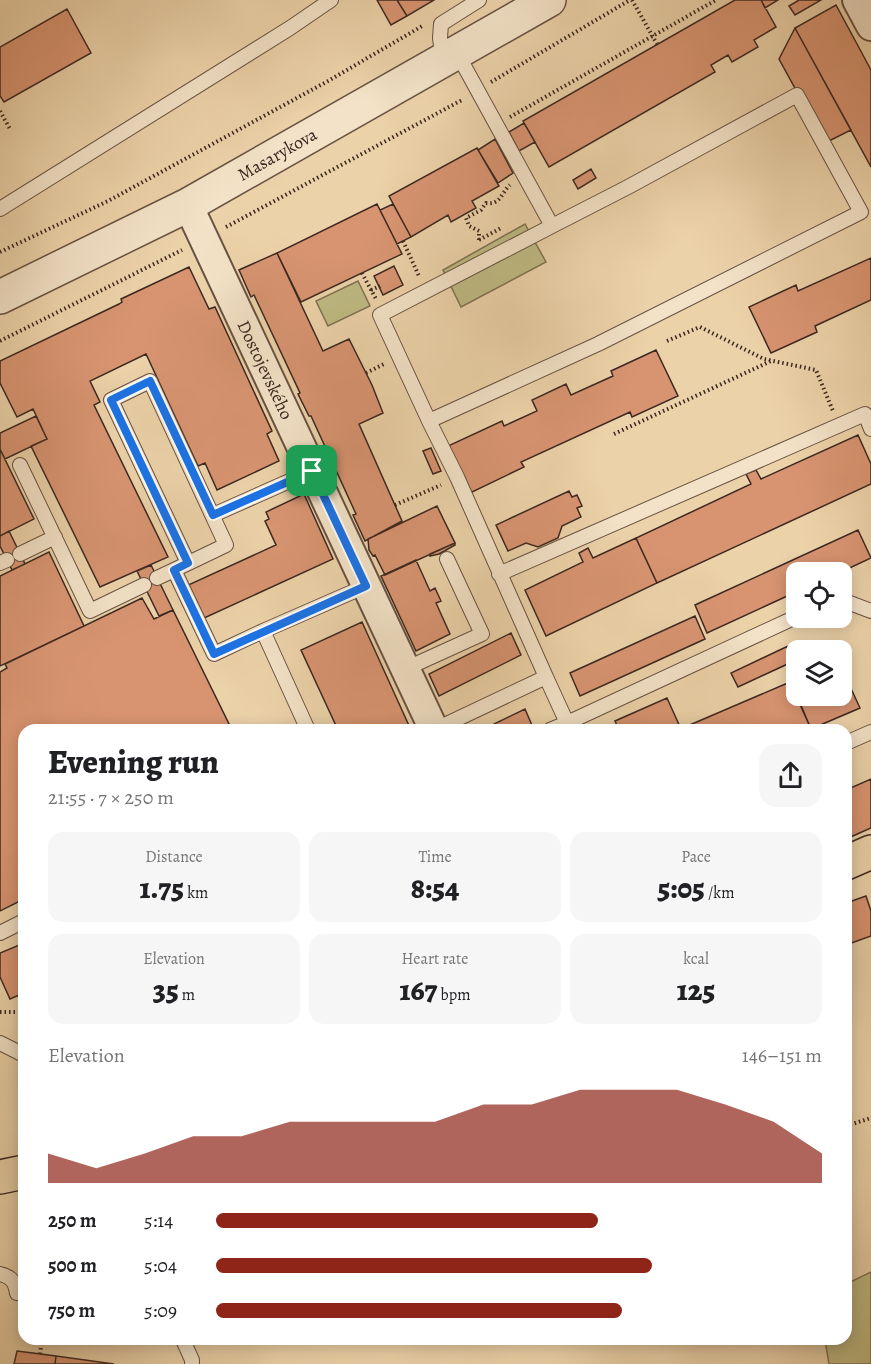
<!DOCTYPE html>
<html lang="en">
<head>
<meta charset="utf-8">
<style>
  :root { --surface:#fff; --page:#f6f6f6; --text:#202124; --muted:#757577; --accent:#8f2418 }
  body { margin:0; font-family:Alegreya,serif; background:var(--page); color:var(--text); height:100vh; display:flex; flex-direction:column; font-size:22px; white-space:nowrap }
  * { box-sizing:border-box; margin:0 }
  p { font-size:20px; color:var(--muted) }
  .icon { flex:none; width:33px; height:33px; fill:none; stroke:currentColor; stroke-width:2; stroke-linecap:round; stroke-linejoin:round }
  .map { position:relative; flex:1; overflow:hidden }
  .sheet { position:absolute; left:18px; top:724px; width:834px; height:621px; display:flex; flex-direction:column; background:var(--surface); border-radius:18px; box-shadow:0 3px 15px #0003 }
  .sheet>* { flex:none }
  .buttons { position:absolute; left:786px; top:562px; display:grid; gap:12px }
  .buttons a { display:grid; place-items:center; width:66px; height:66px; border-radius:12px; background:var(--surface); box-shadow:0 3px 15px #0003; font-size:30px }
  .pin { position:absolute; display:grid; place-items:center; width:51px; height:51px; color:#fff; margin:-26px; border-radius:12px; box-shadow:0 3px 9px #0006 }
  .round { display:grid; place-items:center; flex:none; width:63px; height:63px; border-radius:18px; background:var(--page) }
  .headline { display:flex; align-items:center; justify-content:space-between; height:102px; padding:0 30px }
  h1 { font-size:33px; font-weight:800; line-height:45px }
  .figures { display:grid; grid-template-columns:repeat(3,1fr); gap:9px; height:102px; padding:6px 30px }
  .figures div { display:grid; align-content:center; border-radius:15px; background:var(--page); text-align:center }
  .figures b { font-size:30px; font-weight:800 }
  .figures small { font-size:16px; font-weight:400 }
  .figures p { font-size:16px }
  .chart { height:168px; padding:12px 30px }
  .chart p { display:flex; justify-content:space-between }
  .chart svg { width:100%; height:108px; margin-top:6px; fill:var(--accent); opacity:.7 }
  ul { padding:0 30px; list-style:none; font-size:20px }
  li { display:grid; grid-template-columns:96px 72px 1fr; align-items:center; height:45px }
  li i { height:15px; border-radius:8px; background:var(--accent) }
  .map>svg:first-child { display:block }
</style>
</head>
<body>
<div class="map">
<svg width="871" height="1364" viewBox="0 0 871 1364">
  <rect width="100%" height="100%" fill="#ecd2a9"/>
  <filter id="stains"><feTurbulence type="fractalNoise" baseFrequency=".00333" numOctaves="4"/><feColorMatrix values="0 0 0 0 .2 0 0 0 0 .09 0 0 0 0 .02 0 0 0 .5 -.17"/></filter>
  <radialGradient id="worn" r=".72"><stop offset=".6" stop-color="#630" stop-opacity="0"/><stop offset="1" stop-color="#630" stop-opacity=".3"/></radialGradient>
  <path fill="#bfba83" stroke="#7e7152" stroke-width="1.5" d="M525,224l21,38 -85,45 -18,-37z
    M358,281l12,25 -42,20 -12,-25z
    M871,1272v92h-42l-4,-24h21v-56z"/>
  <path fill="#d89471" stroke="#3c2821" stroke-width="1.5" d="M377,0h20l10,16 -16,9z
    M397,0h37l-27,16z
    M735,0h26l15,27 -22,13 4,7 -26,15 -4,-7 -17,10 4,7 -166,95 -26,-46z
    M761,0h17l-13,8z
    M799,0h22l-26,15 -6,-9z
    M836,5l35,65v97l-76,-139z
    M67,9l24,44 -87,49 -4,-6v-49z
    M795,28l56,102 -26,13 -46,-84z
    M524,123l11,19 -16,9 -10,-19z
    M495,139l18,34 -15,10 -20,-33z
    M477,148l22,38 -27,15 4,7 -25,14 -3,-7 -37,22 -22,-41z
    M591,169l5,9 -18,11 -5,-9z
    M377,204l25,50 -101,48 -24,-49z
    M393,204l18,33 -14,7 -17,-34z
    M277,253l46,98 26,-12 23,46 11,28 -24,11 43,97 -37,20 -12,-26 3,-1 -45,-98h-2l-11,-22 2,-1 -46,-98 -3,2 -12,-27z
    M871,258v42l-56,26 2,6 -46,21 -22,-46 47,-22 2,6z
    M394,266l9,19 -20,10 -9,-19z
    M189,267l20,42 6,-2 57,124 -5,3 12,27 -62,29 -12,-27 -7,3 -52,-112 -56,27 10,21 -6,3 74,152 -68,30 -69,-141 16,-7 -14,-30 -16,8 -17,-34v-22l119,-57 3,-2 -1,-3z
    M656,350l22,46 -46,21 -2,-5 -109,50 3,5 -54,26 -22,-47 54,-25 2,5 33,-15 -5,-11 34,-16 5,11 42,-19 -2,-5z
    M36,416l11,23 -42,20 -5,-10v-16z
    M858,435l13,29v20l-214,99 -21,-45 115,-54 -5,-10 10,-4 5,9z
    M431,448l10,23 -8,3 -10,-23z
    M0,449l34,70 -34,17z
    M569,491l3,6 5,-2 5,11 -5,2 4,9 -19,9 -4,12 -20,9 -12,-4 -18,8 -12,-26z
    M304,494l29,65 -131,60 -16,-33 90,-41 -11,-24 4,-2 -3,-7z
    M437,506l18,37 -70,32 -10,-20 -2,1 -4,-6 -1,-11z
    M858,530l13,28 -32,15h-43v19l-89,41 -12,-28z
    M9,531l16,33 -13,6 -12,-24v-10z
    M636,538l21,45 -111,53 -21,-46 58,-28 -4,-9 9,-5 5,10z
    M455,543v2l-16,9 -9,2v-2z
    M49,552l35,74 -84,40v-90z
    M416,560l14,31 5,-3 6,13 -5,2 14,31 -34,17 -35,-75z
    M151,565l22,45 -14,6 -22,-45z
    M142,598l12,21 19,-9 59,120h-208v169l-24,12v-239l7,-4 -2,-4z
    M695,616l10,23 -125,57 -10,-23z
    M362,622l49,108h-73l-37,-80z
    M511,633l10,22 -82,41 -10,-22z
    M788,646l6,15 -56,26 -7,-14z
    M842,669l18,39 -49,21 -14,-33h45z
    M790,682l21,47 -2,1h-131z
    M667,698l14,31 -62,1 -4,-9z
    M525,709l9,21h-36l-4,-6z
    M871,779v49l-25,11v-49z
    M866,896l5,15v25l-25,9v-42z
    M24,943v50l-14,6 -10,-22v-24z
    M17,1351l39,5 -1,8h-41z
    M56,1356l58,8h-59z"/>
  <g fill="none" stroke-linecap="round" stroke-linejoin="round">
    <g stroke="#685243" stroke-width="16">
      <path id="service" d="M457,53l95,173 76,-39 169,-92 64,117 -263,132 -169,77 -49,-106 172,-89
        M443,61l-3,-23 1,-14 38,-24
        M0,209l290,-181 41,-28
        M429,421l28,56 89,200
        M20,465l70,146 54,-26
        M213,515l99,-44
        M20,554l35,-17
        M0,563l7,-3
        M188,563l-77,-163 39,-19 76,164 -52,25 40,84 49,-23
        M499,574l366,-160 6,15
        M157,578l17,-8
        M842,600l29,11
        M405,669l77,-35 -35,-75
        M308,730l-45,-99 103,-45
        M434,730l112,-53 21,46 229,-106
        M550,730l17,-7 4,7
        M846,743l25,-11
        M0,933l24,-12
        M0,1043l24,12
        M0,1274c12,3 15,8 17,19l7,1
        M183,1340l9,20v4"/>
    </g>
    <g stroke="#685243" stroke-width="32">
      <g id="minor">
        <path d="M857,0l14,26"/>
        <path id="s1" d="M188,205l246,525"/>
      </g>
    </g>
    <g stroke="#685243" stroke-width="36">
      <g id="tertiary">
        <path id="s2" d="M0,297l188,-92 361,-205"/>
      </g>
    </g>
    <g stroke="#3c2821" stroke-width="36">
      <path id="primary" d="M846,863l25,-11
        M0,1177l24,-5"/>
    </g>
    <path stroke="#3c2821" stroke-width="4" stroke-dasharray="1.5 3" stroke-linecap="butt" d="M632,0l25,44
      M491,82l139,-82
      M0,111l10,18
      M510,117l206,-117
      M226,227l236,-127
      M479,240v-9l-10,-5 -3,-8 15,-8 5,-7c15,2 15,-10 24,-18
      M479,240l22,-12
      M403,241l16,35
      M0,252l108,-51 220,-120 96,-56
      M362,273l14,26
      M371,290l9,-4
      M0,341l182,-91
      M667,341l33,-14 64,32 52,11 17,41
      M366,373l18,-9
      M614,434l157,-73
      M395,505l46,-20
      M0,1012h24
      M846,1126l25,-8
      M40,1354l2,-14"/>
    <use href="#service" stroke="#f3e2c7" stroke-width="14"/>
    <use href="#minor" stroke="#f3e2c7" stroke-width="28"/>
    <use href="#tertiary" stroke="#f3e2c7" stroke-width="33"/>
    <use href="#primary" stroke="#ecd2a9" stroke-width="33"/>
  </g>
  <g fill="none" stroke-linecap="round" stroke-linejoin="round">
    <g stroke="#fff" stroke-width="12">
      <path id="route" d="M150,381l63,134 99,-44 54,115 -152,68 -40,-84 14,-7 -77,-163z"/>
    </g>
    <use href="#route" stroke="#1a73e8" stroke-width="8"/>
  </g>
  <g text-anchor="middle" stroke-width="4.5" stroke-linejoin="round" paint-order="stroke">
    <g font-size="18" fill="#3c2821" stroke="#f3e2c7">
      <text dy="6" stroke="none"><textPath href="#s2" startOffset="312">Masarykova</textPath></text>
      <text dy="6" stroke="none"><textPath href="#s1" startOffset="182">Dostojevského</textPath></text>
    </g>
  </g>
  <rect width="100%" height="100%" filter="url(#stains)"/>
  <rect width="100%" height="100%" fill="url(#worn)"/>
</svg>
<div class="buttons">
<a><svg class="icon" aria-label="locate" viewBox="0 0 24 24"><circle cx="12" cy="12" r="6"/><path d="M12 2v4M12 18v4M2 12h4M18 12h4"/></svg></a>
<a><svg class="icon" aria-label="layers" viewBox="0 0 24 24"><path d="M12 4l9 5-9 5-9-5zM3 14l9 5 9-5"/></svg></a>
</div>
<div class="pin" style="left:312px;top:471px;background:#1e9e55"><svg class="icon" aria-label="arrive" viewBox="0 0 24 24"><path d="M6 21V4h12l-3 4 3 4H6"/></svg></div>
<section class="sheet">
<div class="headline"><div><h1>Evening run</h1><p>21:55 · 7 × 250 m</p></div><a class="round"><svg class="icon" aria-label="share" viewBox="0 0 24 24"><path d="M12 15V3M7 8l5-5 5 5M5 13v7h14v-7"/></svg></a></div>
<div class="figures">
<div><p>Distance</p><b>1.75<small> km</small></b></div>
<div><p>Time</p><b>8:54</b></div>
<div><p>Pace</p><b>5:05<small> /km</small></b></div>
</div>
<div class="figures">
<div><p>Elevation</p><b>35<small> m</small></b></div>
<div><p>Heart rate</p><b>167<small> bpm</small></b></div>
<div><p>kcal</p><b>125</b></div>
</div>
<div class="chart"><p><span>Elevation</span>146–151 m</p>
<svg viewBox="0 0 160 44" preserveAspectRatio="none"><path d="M0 44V32L10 38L20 32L30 25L40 25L50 19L60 19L70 19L80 19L90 12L100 12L110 6L120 6L130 6L140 12L150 19L160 32V44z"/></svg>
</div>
<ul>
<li><b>250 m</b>5:14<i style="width:63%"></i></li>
<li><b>500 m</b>5:04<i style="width:72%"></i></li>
<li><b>750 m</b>5:09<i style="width:67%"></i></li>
</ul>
</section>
</div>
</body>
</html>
